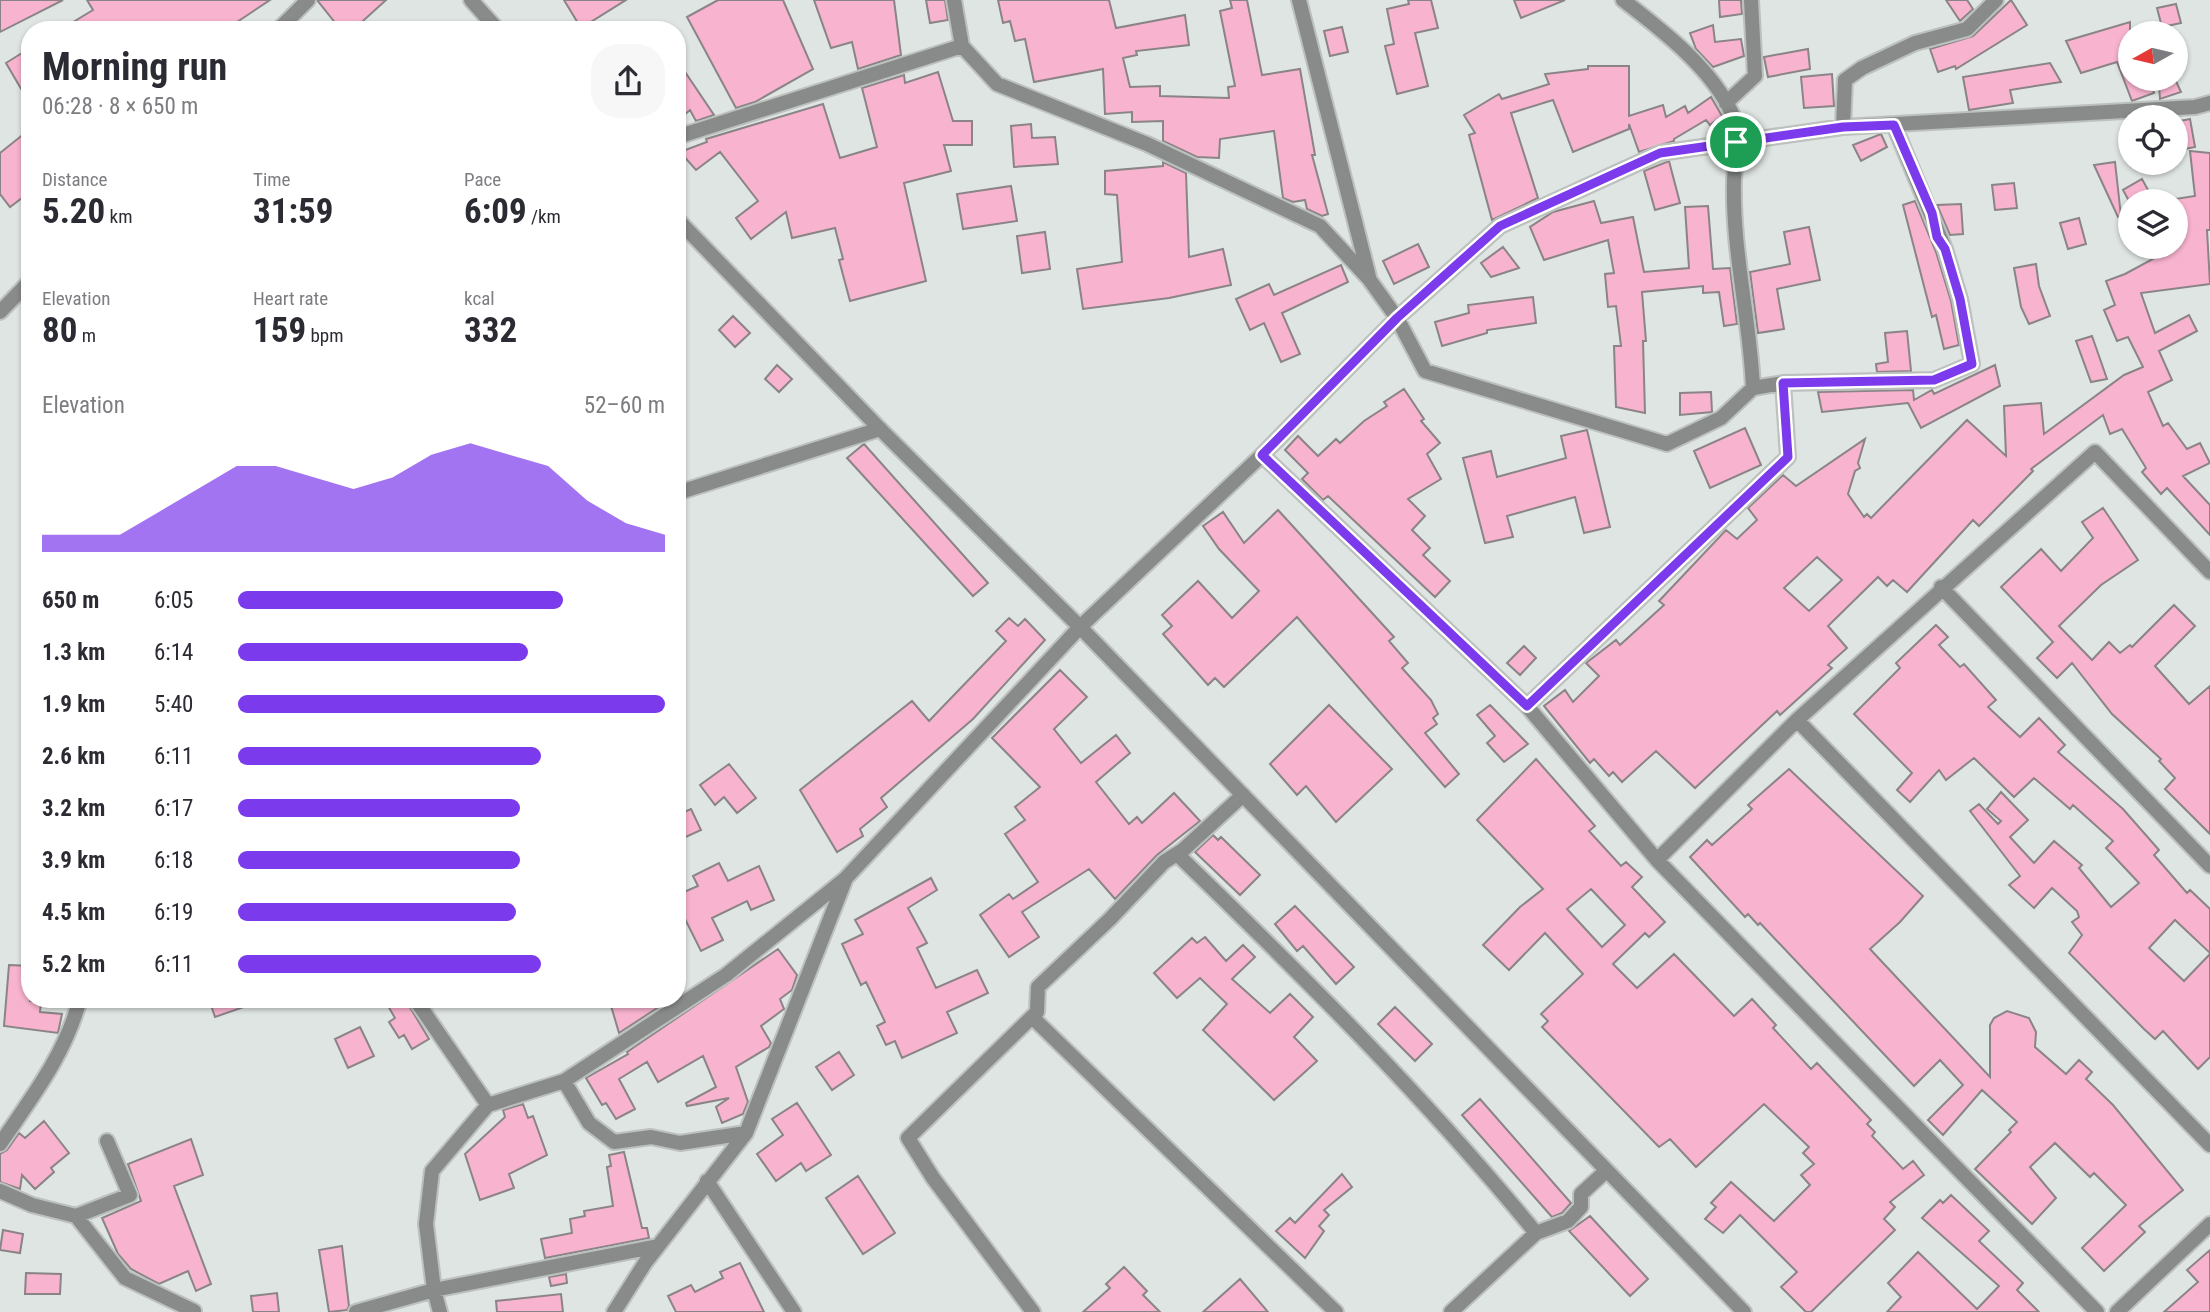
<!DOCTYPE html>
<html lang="en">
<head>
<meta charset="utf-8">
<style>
  :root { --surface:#fff; --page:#f7f7f7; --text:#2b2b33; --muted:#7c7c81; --accent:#7c3aed }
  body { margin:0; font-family:"Roboto Condensed",sans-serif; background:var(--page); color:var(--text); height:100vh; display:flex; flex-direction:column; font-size:26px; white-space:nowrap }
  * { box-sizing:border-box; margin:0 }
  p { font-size:23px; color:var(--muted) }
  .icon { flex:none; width:38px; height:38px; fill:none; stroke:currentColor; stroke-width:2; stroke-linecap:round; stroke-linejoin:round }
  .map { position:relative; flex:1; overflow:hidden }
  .side { position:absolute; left:21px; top:21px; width:665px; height:987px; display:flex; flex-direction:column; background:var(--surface); border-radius:28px; box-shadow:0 2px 5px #0004 }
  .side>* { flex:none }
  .needle { width:46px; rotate:262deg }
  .controls { position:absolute; left:2118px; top:21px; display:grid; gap:14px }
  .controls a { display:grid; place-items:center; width:70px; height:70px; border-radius:50%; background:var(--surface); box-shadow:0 2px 5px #0004; font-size:35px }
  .pin { position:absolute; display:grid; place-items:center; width:60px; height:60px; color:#fff; margin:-30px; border:4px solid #fff; border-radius:50%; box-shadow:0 2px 7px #0007 }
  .round { display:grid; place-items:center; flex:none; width:74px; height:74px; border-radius:28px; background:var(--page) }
  .summary { display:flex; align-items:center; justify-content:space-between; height:119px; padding:0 21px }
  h1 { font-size:38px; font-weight:700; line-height:52px }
  .figures { display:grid; grid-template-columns:repeat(3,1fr); gap:10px; height:119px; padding:7px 21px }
  .figures div { display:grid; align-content:center }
  .figures b { font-size:35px; font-weight:700 }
  .figures small { font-size:19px; font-weight:400 }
  .figures p { font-size:19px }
  .chart { height:196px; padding:14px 21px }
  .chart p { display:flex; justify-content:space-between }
  .chart svg { width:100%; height:126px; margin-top:7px; fill:var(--accent); opacity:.7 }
  ul { padding:0 21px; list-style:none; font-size:23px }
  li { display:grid; grid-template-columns:112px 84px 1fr; align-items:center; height:52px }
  li i { height:18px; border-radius:9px; background:var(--accent) }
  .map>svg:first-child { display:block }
</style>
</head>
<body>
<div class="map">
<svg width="2210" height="1312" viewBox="0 0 2210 1312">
  <rect width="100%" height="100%" fill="#dfe5e2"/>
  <path fill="#f8b3cf" stroke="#8a8486" stroke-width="2" fill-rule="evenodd" d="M0,0h63l-63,32z
    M87,0h183l-45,30h-165l33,-20z
    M317,0h69l-33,30h-12z
    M564,0h62l-45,28z
    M718,0h65l30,69 -58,33 -19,6 -49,-91z
    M814,0h80l7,55 -43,14 -6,-27 -21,6z
    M926,0h19l3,20 -18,3z
    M998,0h111l7,28 69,-13 4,30 -53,6 1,4 -14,3 7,29 30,-1v10l69,2 -1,-11 7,-1 -15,-75 12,-3 -2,-8h17l15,75 38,-6 15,86h-3l16,59 -6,2 -15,-7 -2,-9 -12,2 -10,-4 -9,-67 -54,8 -1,19 -22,-1 -34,-16v-20l-31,1v-10l-27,2 -2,-45 -69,13 -9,-43 -10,2 -5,-20 -7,2z
    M1408,0h23l7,28 -23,5 13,53 -31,8 -12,-48 9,-2 -7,-35 22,-5z
    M1514,0h51l-44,18z
    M1719,0h22l1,14 -22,3z
    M1946,0h21l6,9 -13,12z
    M2011,0l16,25 -71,44 -1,-3 -17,6 -8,-23 43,-13z
    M2176,4l5,19 -19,4 -5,-19z
    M2130,22v57h19l5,14 -22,8 -15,-39 -36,11 -15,-32z
    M1713,25l2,17 26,-3 3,17 -31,11 -17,-18 -6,-16z
    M1342,27l6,25 -18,4 -6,-25z
    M30,48v56l-24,-41z
    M1808,49l2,20 -42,8 -4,-20z
    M677,60l37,55 -18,6 -6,-11 -13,11z
    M2050,63l11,19 -51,8 3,13 -44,7 -6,-33z
    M1588,66h41v50l34,-11 3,12 19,-11 3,7 23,-16 11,19 -12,9 -4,-5 -32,19v2l-35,11 -10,-28v5l-56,23 -20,-52 -42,13 27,85 -46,22 -23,-85 6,-2 -11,-18 35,-21 3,5 47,-15 -4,-10 43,-5z
    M938,72l15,49h19v24h-28l7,26 -47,12 22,98 -76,20 -11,-41 4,-1 -8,-31 -43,10 -6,-26 -35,27 -15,-21 22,-17 -38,-49 -24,18 -16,-18 27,-10 -1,-3 117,-35 17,54 37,-11 -15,-59 42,-13 1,8z
    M1832,74l2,32 -30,2 -3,-31z
    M2175,79l6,13 -21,7 -1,-14z
    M2190,119l5,28 -20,4v-29z
    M1031,124l1,14 23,-1 3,27 -44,3 -3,-41z
    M30,129v63l-20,15 -10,-13v-41z
    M1881,134l6,13 -26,14 -8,-16z
    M2190,151l20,2v77h-3l3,54 -69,9 14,40 34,-18 8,16 -38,20 13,29 -24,12 15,34 5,-3 19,26 13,-6 10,20 -27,13 27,29v30l-43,-47 -6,6 -19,-22 4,-4 -24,-39 -12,5 -7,-19 -72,54 2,2 -54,55 -6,-6 -66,72 -14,-12 -6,6 -9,-9 -50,49 19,22 -19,17 4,3 -52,47 -3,-4 -82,77 -39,-37 -34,31 -9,-10 -4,4 -15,-17 -4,4 -46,-57 21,-16 8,12 26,-26 -13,-13 30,-23 4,5 44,-40 -5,-4 67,-71 11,9 20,-19 -9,-12 35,-33 13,11 69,-47 -7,24 2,5 -5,3 -7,23 16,23 3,-3 4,4 96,-98 39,36 -2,-50 37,-3 3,31 80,-59 19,-8 -15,-30 -11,4 -13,-31 11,-5 -9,-24 19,-7 50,-27v-48l20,-3zM1817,557l25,23 -33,31 -25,-23z
    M1669,161l11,42 -25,7 -11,-39z
    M1163,162l23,11 3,84 34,-8 8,36 -62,13 -86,11 -6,-40 45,-7 -5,-67 -12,-1v-23l58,-5z
    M2115,162l6,54 -3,1 -24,-52z
    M2142,179l12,22h-25l-6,-11z
    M2014,183l3,25 -22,2 -3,-25z
    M1011,186l6,35 -54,8 -6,-35z
    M1594,201l7,22 32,-6 11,55 45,-4 -4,-61 23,-1 5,63 17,-1 7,56 -13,2 -5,-34 -16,1v-7l-61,6 4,49h-3l2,72 -29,-6 -2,-61h7l-5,-40 -8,1 -3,-33 9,-1 -6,-33 -64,20 -14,-33 23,-15z
    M1915,201l21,51 15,49 8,44 -15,4 -8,-34 -4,2 -29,-112z
    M1961,204l2,30 -13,1 -13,-30z
    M2079,218l7,26 -18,5 -8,-26z
    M1809,227l11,53 -43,9 7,40 -26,4 -8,-61 40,-8 -6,-32z
    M1045,232l5,37 -28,4 -5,-37z
    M1418,244l11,23 -35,17 -11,-23z
    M1503,247l16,21 -28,9 -10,-14z
    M2036,264l3,22 11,30 -21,8 -8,-17 -7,-39z
    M1341,265l7,17 -66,31 18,41 -19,8 -17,-39 -14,7 -14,-31 33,-15 5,11z
    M1533,297l3,26 -49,7v3l-45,13 -7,-24 34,-9 -1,-8z
    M733,316l17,17 -15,14 -16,-17z
    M1907,331l4,40 -34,1 -1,-8 12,-2 -3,-29z
    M2092,336l15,43 -16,3 -15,-41z
    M777,365l15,14 -13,13 -14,-13z
    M1995,365l5,21 -79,42 -13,-25 -86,9 -4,-20 95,-2 1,10 18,-10 2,4z
    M1404,389l20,30 -3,2 19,22 -13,11 14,25 -33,20 17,17 -13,14 18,18 -7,7 27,26 -15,16 -107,-101 -5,4 -21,-21 6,-6 -23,-23 13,-14 20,20 18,-17 4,4 24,-22 23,-15 -3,-4z
    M1711,392l1,20 -32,3v-22z
    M1745,428l16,37 -51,23 -16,-37z
    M1587,430l23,97 -26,6 -9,-36 -68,19 6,21 -28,6 -22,-85 28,-7 6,26 69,-19 -5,-22z
    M864,444l124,139 -15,13 -126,-138z
    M2103,508l35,52 -37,25 -42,41 33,34 17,-18 11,11 10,-8 2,2 42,-42 21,21 -40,40 34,38 21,-18v148l-45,-45 10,-11 -16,-17 2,-2 -49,-45 -40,-51 -15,15 -20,-20 16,-16 -52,-55 40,-38 20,22 32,-33 -11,-16z
    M1278,510l116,127 -5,4 19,22 -6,5 29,32 7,14 -5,4 4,6 -12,9 34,41 -14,13 -148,-170 -73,70 -9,-9 -7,7 -45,-51 9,-8 -10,-11 36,-34 34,37 27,-27 -40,-42 -16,-23 20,-14 21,31z
    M1009,618l9,8 7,-7 20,21 -72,79 -92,79 6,9 -27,22 3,7 -26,16 -37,-62 112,-89 17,20 77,-80 -10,-10z
    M1936,625l12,12 -9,8 21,22 4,-3 32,36 -8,7 32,30 19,-19 26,27 -7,7 65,57 36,41 -5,5 33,38 3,-3 20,19v44l-35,-33 -26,28 35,33 26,-27v103l-12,12 -35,-38 -8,8 -11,-10 -75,-76 13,-18 -10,-13 7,-5 -2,-6 -25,-23 -18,20 -25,-23 11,-9 -50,-65 9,-7 19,20 3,-3 -14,-12 14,-17 27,28 -18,17 24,26 20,-22 28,24 -3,3 32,39 28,-24 -33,-35 7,-7 -40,-36 -3,4 -36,-31 -20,19 -40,-39 -28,22 -7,-10 -29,32 -13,-12 15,-17 -58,-59 46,-46 -4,-5z
    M1524,646l12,12 -16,17 -13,-12z
    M1060,670l27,27 -33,32 27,34 35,-28 14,18 -34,29 33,42 8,-7 5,6 32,-30 26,28 -43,34 -42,44 -26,-30 -67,43 17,25 -30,20 -29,-42 29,-21 4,5 25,-17 -33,-48 20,-14 -10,-13 25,-20 -48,-49z
    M1329,705l63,64 -56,53 -30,-36 -9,9 -27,-31z
    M1490,705l38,39 -24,18 -17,-19 8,-7 -18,-21z
    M1536,759l59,67 -6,5 32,35 5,-4 16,15 -10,10 33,35 -16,15 -4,-4 -32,31 24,24 37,-34 60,62 18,-17 24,26 -3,3 38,41 6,-6 54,57 -4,4 8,8 -3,4 31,33 10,-8 11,14 -34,27 5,5 -11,12 11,11 -84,82h-5l-25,-25 16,-15 -57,-57 -17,18 -18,-14 11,-12 -5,-4 20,-21 43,39 36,-36 -9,-10 13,-11 -11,-11 6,-6 -45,-43 -68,63 -26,-28 -11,8 -117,-120 6,-6 -7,-7 42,-40 -38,-41 -36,37 -26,-25 37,-38 23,-18 -66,-69zM1591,889l34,36 -23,22 -35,-38z
    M729,764l27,34 -19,15 -13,-16 -9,8 -15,-20z
    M1789,769l134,127 -23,26 -30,27 120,128v-52l4,-7 13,-7 22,7 7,14 -1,15 31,27 13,-14 13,12 -6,7 27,26 70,85 -44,36 6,6 -41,39 -22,-23 44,-43 -32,-32 -4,4 -35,-34 -25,24 26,31 -24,26 -57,-55 36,-37 -2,-2 8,-8 -35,-32 -39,45 -15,-15 35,-35 -23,-25 -26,26 -154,-163 -2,2 -10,-11 -3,3 -55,-60 17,-17 5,5 40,-36 -4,-4z
    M691,809l10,21 -24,11v-26z
    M1213,835l5,5 3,-3 39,38 -20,20 -45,-43z
    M719,863l9,18 31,-15 15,34 -23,10 -4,-9 -35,17 11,22 -22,11 -24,-48v-8l21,-9 -5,-10z
    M931,878l6,12 -29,18 19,35 -10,5 19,40 41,-18 11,23 -41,19 10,21 -55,25 -7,-17 -9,4 -9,-19 8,-4 -19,-40 -5,3 -19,-41 21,-10 -8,-14z
    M1295,906l59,61 -18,17 -33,-38 -6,5 -22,-27z
    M1205,937l21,24 17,-16 12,12 -23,22 38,34 20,-19 23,23 -19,20 23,24 -43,39 -71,-70 24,-26 -27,-26 -23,20 -23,-25 38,-35 5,5z
    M778,949l19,26 -5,15 -12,9 4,10 -23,17 10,17 -2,4 -33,20 12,35 -5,12 -21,9 -6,-16 13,-9 -42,8 -1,-3 30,-16 -13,-31 -45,26 -11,-20 -28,17 16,30 -19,10 -10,-16 -4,2 -16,-27 42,-24 -1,-2z
    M9,965l21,1v35l11,1 -1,10 22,2 -4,19 -54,-7z
    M209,999h48l1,3 -43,15z
    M384,999h21l24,40 -17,10 -8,-14 -5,3 -10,-16 6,-4z
    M609,999h62l-52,34z
    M1395,1007l37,37 -17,17 -37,-37z
    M360,1027l14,29 -26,12 -13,-29z
    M839,1052l15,23 -22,15 -16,-23z
    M1480,1099l91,104 -9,10 -10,4 -90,-102z
    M797,1103l34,52 -25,16 -5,-8 -25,18 -19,-27 26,-19 -11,-16z
    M523,1104l5,14 5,-2 14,39 -38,19 5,14 -34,12 -15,-46 40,-37 -2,-7z
    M44,1121l25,32 -18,15 3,4 -19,17 -13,-14 -2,14 -20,-7v-28l7,-4 12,-17 6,5z
    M191,1139l12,36 -29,11 37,98 -15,7 -8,-20 -29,13 -28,-15 -13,-15 -16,-36 39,-17 -13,-37z
    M624,1152l18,76h5l2,10 -104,20 -4,-19 31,-6 -2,-14 15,-3 -1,-5 29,-5 -6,-39 4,-1 -2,-11z
    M1342,1174l10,13 -28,23 5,5 -10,11 5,5 -19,27 -29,-27 14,-13 5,5z
    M858,1176l37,57 -32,21 -37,-56z
    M1951,1195l38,36 -10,10 44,42 -6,7 22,22h-152l14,-15 -13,-14 30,-31 59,57 22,-23 -77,-68 18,-18 3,3z
    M1590,1216l58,63 -18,17 -61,-65z
    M3,1230l20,4 -3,19 -20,-3z
    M342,1246l7,60 -2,4 -18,2 -10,-62z
    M2210,1250v62h-46l34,-30 -11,-12z
    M740,1263l24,49h-88l-8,-16 23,-11 4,7 28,-14 -3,-6z
    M1124,1267l23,24 -4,4 17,17h-77l27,-24 -4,-4z
    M26,1273l35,1 -1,20h-35z
    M566,1274l1,9 -16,3 -2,-9z
    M1240,1279l28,33h-65z
    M277,1293l2,19h-26l-2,-16z
    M561,1294l2,18h-66l-1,-11z"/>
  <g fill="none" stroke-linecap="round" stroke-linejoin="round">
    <g stroke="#bcc1be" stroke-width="18">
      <path id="minor" d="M954,0l8,46 35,38 150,60 173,82 49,53 28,39 28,53 242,73 54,-26 32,-30 30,-5 5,74 -261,249
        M1299,0l70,277
        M1623,0c39,30 91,70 110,116 7,18 2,45 1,64 -2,71 16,138 19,208
        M278,30l30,-30
        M1726,103l29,-27 -4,-76
        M1843,127l2,-47 17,-12 53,-25 52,-14 29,-29
        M677,137l285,-91
        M0,312l30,-31
        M1783,383l151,-3 38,-16 -12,-65 -15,-50 -51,-124
        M1262,455l265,251 130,154 440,452
        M677,493l203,-64
        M1941,587l269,279
        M1797,720l413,425
        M1177,854c125,121 249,244 359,379l-85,79
        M1657,860l140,-140 298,-268 115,120
        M415,999l73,106
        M1032,1017l304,295
        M564,1081l25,42 25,19 37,-5 29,6 66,-10
        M0,1144c32,-47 65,-89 80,-145
        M707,1181l87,131
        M0,1191l32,14 44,11 49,62 69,33
        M76,1216l54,-21 -23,-54
        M1536,1233l32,-12 13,-14v-13l25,-23
        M356,1312l78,-22 224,-44
        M440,1312l-6,-22 -8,-66 6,-53 56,-66 76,-24 162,-106 119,-96
        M614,1312l31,-49 101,-130 100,-255 234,-251 182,-172 135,-137 103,-92 160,-73 183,-26 352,-20 15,-4
        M1033,1312l-100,-134 -25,-40 129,-126 1,-25 72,-68 54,-57 19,-12 60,-55
        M2117,1312l93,-88"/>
    </g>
    <g stroke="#bcc1be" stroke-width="18">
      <path id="tertiary" d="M471,0l27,30
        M677,219l203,210 200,198 664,685"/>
    </g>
    <use href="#minor" stroke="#888b8a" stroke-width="14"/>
    <use href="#tertiary" stroke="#888b8a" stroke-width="14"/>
  </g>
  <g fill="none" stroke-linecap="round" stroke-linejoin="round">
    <g stroke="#fff" stroke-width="14">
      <path id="route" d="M1894,125l38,88 5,24 8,12 15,50 12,65 -38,16 -151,3 5,74 -261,249 -265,-251 135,-137 103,-92 160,-73 183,-26z"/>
    </g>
    <use href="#route" stroke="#7c3aed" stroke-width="9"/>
  </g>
</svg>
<div class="controls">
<a><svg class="needle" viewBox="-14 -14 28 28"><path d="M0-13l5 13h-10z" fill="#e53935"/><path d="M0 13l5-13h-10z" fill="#7c7c81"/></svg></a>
<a><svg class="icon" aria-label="locate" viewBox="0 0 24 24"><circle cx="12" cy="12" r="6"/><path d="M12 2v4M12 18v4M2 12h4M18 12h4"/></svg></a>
<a><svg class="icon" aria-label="layers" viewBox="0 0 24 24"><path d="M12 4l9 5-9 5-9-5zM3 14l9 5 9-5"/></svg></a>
</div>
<div class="pin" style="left:1736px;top:142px;background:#1e9e55"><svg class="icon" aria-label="arrive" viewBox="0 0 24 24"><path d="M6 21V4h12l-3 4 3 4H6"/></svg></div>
<section class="side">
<div class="summary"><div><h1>Morning run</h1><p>06:28 · 8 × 650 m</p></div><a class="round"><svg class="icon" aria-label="share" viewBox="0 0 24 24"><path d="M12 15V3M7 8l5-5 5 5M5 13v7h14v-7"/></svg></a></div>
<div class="figures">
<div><p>Distance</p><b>5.20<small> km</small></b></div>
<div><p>Time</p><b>31:59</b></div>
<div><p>Pace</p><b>6:09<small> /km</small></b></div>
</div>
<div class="figures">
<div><p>Elevation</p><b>80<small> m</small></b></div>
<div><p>Heart rate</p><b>159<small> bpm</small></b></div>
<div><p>kcal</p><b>332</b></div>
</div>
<div class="chart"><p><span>Elevation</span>52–60 m</p>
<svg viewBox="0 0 160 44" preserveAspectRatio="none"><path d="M0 44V38L10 38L20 38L30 30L40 22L50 14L60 14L70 18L80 22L90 18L100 10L110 6L120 10L130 14L140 26L150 34L160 38V44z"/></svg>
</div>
<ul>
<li><b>650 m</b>6:05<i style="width:76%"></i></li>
<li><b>1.3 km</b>6:14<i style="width:68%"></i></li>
<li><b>1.9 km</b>5:40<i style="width:100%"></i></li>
<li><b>2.6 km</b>6:11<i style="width:71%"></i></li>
<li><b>3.2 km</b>6:17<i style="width:66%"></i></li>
<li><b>3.9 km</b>6:18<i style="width:66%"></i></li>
<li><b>4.5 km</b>6:19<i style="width:65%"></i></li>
<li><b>5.2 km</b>6:11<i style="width:71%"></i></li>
</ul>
</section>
</div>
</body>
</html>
